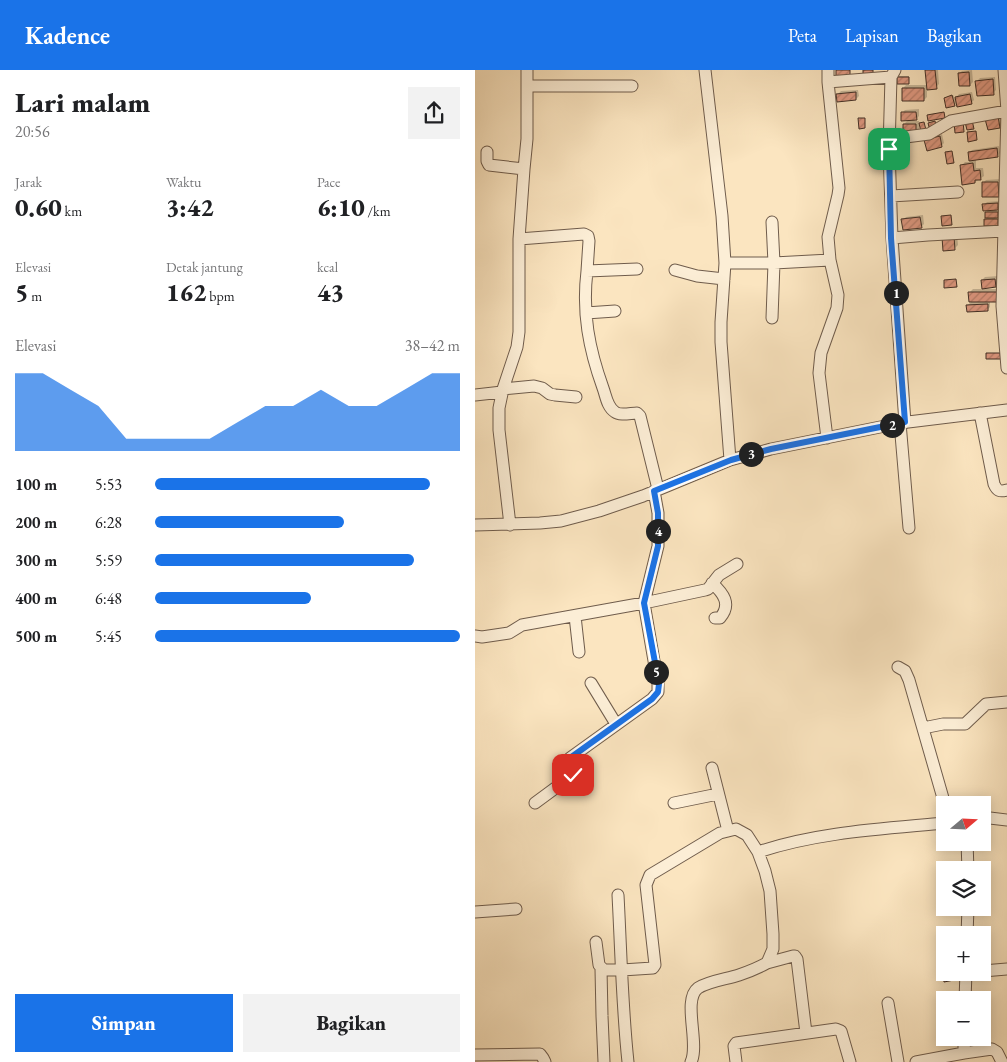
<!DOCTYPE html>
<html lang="id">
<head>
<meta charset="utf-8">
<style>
  :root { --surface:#fff; --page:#f2f2f2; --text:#202124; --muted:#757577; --accent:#1a73e8 }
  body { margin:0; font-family:"EB Garamond",serif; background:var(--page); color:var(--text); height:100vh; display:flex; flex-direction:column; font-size:19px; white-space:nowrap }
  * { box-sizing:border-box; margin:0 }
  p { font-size:16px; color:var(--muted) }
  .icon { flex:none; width:28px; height:28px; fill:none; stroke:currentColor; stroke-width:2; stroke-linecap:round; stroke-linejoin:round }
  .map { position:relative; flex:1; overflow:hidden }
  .sheet { display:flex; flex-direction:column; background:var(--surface); width:475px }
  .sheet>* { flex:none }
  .needle { width:32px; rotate:71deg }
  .tools { position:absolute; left:461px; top:726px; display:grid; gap:10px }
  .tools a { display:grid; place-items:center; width:55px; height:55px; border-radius:0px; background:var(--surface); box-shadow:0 2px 12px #0003; font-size:25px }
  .pin { position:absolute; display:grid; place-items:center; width:42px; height:42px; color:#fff; margin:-21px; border-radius:10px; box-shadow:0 2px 8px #0006 }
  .km { position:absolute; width:25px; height:25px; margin:-12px; border-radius:50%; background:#222; color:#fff; font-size:14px; line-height:25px; text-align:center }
  .round { display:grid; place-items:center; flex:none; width:52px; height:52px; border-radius:0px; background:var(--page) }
  .summary { display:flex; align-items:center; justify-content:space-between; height:85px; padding:0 15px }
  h1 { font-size:28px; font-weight:800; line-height:38px }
  .stats { display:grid; grid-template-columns:repeat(3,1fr); gap:8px; height:85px; padding:5px 15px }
  .stats div { display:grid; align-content:center }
  .stats b { font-size:25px; font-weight:800 }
  .stats small { font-size:14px; font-weight:400 }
  .stats p { font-size:14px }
  .chart { height:140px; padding:10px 15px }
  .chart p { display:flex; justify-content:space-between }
  .chart svg { width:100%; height:90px; margin-top:5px; fill:var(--accent); opacity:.7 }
  .cta { display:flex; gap:10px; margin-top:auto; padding:10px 15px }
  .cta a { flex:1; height:58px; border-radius:0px; background:var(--accent); color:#fff; font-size:20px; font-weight:800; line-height:58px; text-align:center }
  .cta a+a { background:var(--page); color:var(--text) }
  ul { padding:0 15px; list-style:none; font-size:16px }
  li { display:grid; grid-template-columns:80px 60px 1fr; align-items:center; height:38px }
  li i { height:12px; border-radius:6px; background:var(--accent) }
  header { display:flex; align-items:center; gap:30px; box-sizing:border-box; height:70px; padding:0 25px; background:var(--accent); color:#fff }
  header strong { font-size:24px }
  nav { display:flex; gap:28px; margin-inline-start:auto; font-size:18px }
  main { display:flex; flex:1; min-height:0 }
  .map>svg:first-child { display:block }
</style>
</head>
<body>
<header>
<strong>Kadence</strong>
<nav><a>Peta</a><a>Lapisan</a><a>Bagikan</a></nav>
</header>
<main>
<section class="sheet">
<div class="summary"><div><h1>Lari malam</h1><p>20:56</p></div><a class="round"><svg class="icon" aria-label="share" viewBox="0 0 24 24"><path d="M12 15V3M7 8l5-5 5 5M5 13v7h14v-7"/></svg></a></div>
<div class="stats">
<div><p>Jarak</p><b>0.60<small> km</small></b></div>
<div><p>Waktu</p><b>3:42</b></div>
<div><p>Pace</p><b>6:10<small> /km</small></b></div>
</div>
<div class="stats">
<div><p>Elevasi</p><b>5<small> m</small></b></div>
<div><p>Detak jantung</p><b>162<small> bpm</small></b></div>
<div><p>kcal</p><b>43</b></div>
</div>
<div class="chart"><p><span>Elevasi</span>38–42 m</p>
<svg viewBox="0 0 160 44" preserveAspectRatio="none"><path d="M0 44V6L10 6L20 14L30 22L40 38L50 38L60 38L70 38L80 30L90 22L100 22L110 14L120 22L130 22L140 14L150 6L160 6V44z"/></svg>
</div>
<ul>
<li><b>100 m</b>5:53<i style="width:90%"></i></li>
<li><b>200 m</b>6:28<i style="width:62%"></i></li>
<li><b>300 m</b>5:59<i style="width:85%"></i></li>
<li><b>400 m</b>6:48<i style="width:51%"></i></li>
<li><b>500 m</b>5:45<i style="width:100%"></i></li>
</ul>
<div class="cta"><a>Simpan</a><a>Bagikan</a></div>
</section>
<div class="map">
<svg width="532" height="992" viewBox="0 0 532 992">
  <defs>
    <pattern id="building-hatch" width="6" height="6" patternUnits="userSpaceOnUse" patternTransform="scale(1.25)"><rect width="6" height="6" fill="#e19a83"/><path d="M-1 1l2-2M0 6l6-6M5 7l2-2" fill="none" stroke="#b87e6b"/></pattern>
  </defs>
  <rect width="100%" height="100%" fill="#fbe5c0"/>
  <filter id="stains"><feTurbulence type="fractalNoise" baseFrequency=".004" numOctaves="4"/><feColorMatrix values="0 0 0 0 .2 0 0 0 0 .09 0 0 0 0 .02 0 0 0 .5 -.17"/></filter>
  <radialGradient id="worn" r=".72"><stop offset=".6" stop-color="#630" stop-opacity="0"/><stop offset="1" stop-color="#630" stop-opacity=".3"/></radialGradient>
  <path fill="#0003" d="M451,0h12l1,14 -3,3 -9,1v9l-3,3 -21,-12 5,-5 -10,-6 1,-1h10v6l-3,3h22z
    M497,0l1,12 -3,3 -11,-11 3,-3z
    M520,7l1,13 -3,3 -16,-12 3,-3z
    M383,20l1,6 -3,3 -18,-5 3,-3z
    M497,22l2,8 -3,3 -14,-1 -2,3 -10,-7 8,-3 2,4 4,-5z
    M444,39v7l-5,5h5v8l-3,3 -12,-8 5,-5 -7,-6 3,-3z
    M526,44l2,10 -3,3 -11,2z
    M414,63l1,7 -18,-3 3,-3z
    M467,64l2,9 -3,3 -12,-8z
    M524,76l1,7 -3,3 -21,3v9h7l1,8 -9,6 -13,-17 3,-3h5l-1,-9 3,-3z
    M526,109v14l-3,3 -15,-13 3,-3z
    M525,131l1,5 -5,5h2v4l-3,4h3v5l-1,1 -12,-5 3,-3 -2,-4 3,-4 -5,-4 3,-3z
    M448,145l1,9 -3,3 -18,-7 3,-3z
    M482,164l1,11 -3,3 -12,-10z
    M523,206v7l-3,3 -13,-6 3,-3z
    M498,219h29l-12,12v6l-3,3 -19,-5 4,-4 -2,-9z"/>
  <path fill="url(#building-hatch)" stroke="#402e26" d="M361,0h14v8l-14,1z
    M388,0h10v4h-10z
    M450,0h10l2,19 -10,1z
    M494,2l1,14h-11l-1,-13z
    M422,7h12v7h-12z
    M518,9l1,16 -17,1 -2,-15z
    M427,18h22v13h-22z
    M381,22v8l-19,2 -1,-8z
    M495,24l2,10 -15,3 -2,-10z
    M477,25l3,11 -9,2 -2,-10z
    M426,42h15l1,8 -16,1z
    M469,42l1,6 -17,3 -1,-6z
    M523,46l2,12 -12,2 -3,-11z
    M383,48h7v10l-6,1z
    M497,50l2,9 -7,1 -2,-8z
    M460,51l1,5 -7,1 -1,-4z
    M488,51l1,11 -9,1 -1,-11z
    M449,52l2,8 -5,2 -2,-9z
    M428,54h13v9h-13z
    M501,61l1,9 -9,2 -1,-10z
    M396,66h16v8l-16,1z
    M465,66l2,11 -15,4 -3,-11z
    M522,78l1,9 -29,4 -1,-9z
    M412,80l1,11 -11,1 -1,-11z
    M477,81l2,12 -7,1 -2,-12z
    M427,82l1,12h-9v-11z
    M498,93l1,8 6,-1 1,10h-6v3l-13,2 -2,-20z
    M507,112h16l1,15h-17z
    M523,133v7l-15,1 -1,-7z
    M510,142h13v6h-13z
    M476,145l1,10 -10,1 -1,-10z
    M445,147l2,11 -19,2 -2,-11z
    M509,149h14v7h-14z
    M479,166l1,14 -12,1 -1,-14z
    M481,209l1,8 -13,1v-8z
    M520,209l1,8 -14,2 -1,-9z
    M493,222h31v10h-30z
    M513,234v7l-21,1 -1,-7z
    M511,283h14l1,6h-15z
    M466,890h4v12h18l1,6 -20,4z"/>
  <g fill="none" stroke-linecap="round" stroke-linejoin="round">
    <g stroke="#6f5c4c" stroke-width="13">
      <path id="minor" d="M230,0l17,146 3,47 -4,59v20l9,118
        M420,0l-4,7 -2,72 3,89 13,185
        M529,0l3,41 -5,195 5,62
        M353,12l63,-5
        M53,16h104
        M415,69l39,-5 22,-13 56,-10
        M12,82v9l2,4 35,4
        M416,126l67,-4
        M417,168l36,-3 76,-4
        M44,169l65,-5 4,2 1,5 -2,30 50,-2
        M250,193h49l56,-3
        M200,200l22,6 27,3
        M112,201c-5,42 2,78 16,117 3,8 4,19 12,24 5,4 16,1 22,1l3,3 18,73
        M111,243l29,-2
        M297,248l2,-55 -2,-41
        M28,319l31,-3 8,2 8,6 5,1 21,2
        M0,325l27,-3
        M505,343l14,71c3,7 6,8 13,6
        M425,353l9,105
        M352,368l-8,-65 2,-20 16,-45 1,-13 -8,-35 -2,-23 10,-42 1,-7 -11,-106v-12
        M0,455l65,-2 21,-2 38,-10 44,-15 87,-36 41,-11 129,-26 107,-13
        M35,455l-11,-95v-22l4,-19 14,-42 2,-15v-93l5,-70 3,-30v-69
        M237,513c11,10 20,21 8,35h-5
        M100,546l4,36
        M0,566l7,1 27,-4 13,-8 122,-22 61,-13 3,-1 11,-14 18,-11
        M423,597l7,4 4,9 36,125
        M116,613l25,41
        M448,658l20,-4h22l21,-20 21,-2
        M237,698l16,63
        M60,733l38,-28 -4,-13 1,-4 82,-59 6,-7v-8l-14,-81 14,-57v-33l-4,-22
        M199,733l44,-9
        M508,748h7l17,2
        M492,772l1,28
        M143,825c3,56 4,111 10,167
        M0,842l41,-3
        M492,865l1,-27
        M121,872l3,23 5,5h18l31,-2 2,-3 -9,-80 4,-10 70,-42 16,-4 11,6 11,17
        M292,893l26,-7h2l2,3 9,74
        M126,899l1,47 2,46
        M508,901l24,-2
        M490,930l1,-28
        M413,933l10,59
        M489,983v-15
        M0,985l65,-1 3,4 2,4
        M216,992c9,-18 -9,-62 7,-74 11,-7 29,-9 41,-13 9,-3 19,-7 28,-12l6,-14v-15l-3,-43 -5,-20 -7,-19c60,-20 124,-23 187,-29
        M261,992l-2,-16 2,-3 100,-14 5,2 9,31
        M441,992l48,-9 28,-4 5,3 5,10"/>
    </g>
    <use href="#minor" stroke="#fceed6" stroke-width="11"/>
  </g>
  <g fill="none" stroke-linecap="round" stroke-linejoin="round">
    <g stroke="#fff" stroke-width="10">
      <path id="route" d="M98,705l-4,-13 1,-4 82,-59 6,-7 1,-8 -15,-81 14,-57v-33l-4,-22 77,-31 40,-11 134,-27 -14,-184 -2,-89"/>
    </g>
    <use href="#route" stroke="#1a73e8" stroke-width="6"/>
  </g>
  <rect width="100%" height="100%" filter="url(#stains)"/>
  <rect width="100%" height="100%" fill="url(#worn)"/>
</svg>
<div class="tools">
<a><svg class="needle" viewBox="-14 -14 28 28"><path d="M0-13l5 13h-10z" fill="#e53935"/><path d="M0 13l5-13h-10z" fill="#757577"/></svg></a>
<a><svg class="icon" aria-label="layers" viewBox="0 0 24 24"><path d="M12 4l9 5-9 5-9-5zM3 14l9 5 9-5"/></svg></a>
<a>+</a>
<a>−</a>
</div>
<div class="pin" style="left:414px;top:79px;background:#1e9e55"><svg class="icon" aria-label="arrive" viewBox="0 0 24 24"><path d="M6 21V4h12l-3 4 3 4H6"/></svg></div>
<div class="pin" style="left:98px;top:705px;background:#d93025"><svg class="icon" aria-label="check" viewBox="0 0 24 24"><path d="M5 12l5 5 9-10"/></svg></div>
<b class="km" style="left:421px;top:223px">1</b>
<b class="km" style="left:417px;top:355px">2</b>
<b class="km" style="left:276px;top:384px">3</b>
<b class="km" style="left:183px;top:461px">4</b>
<b class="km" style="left:181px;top:602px">5</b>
</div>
</main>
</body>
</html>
